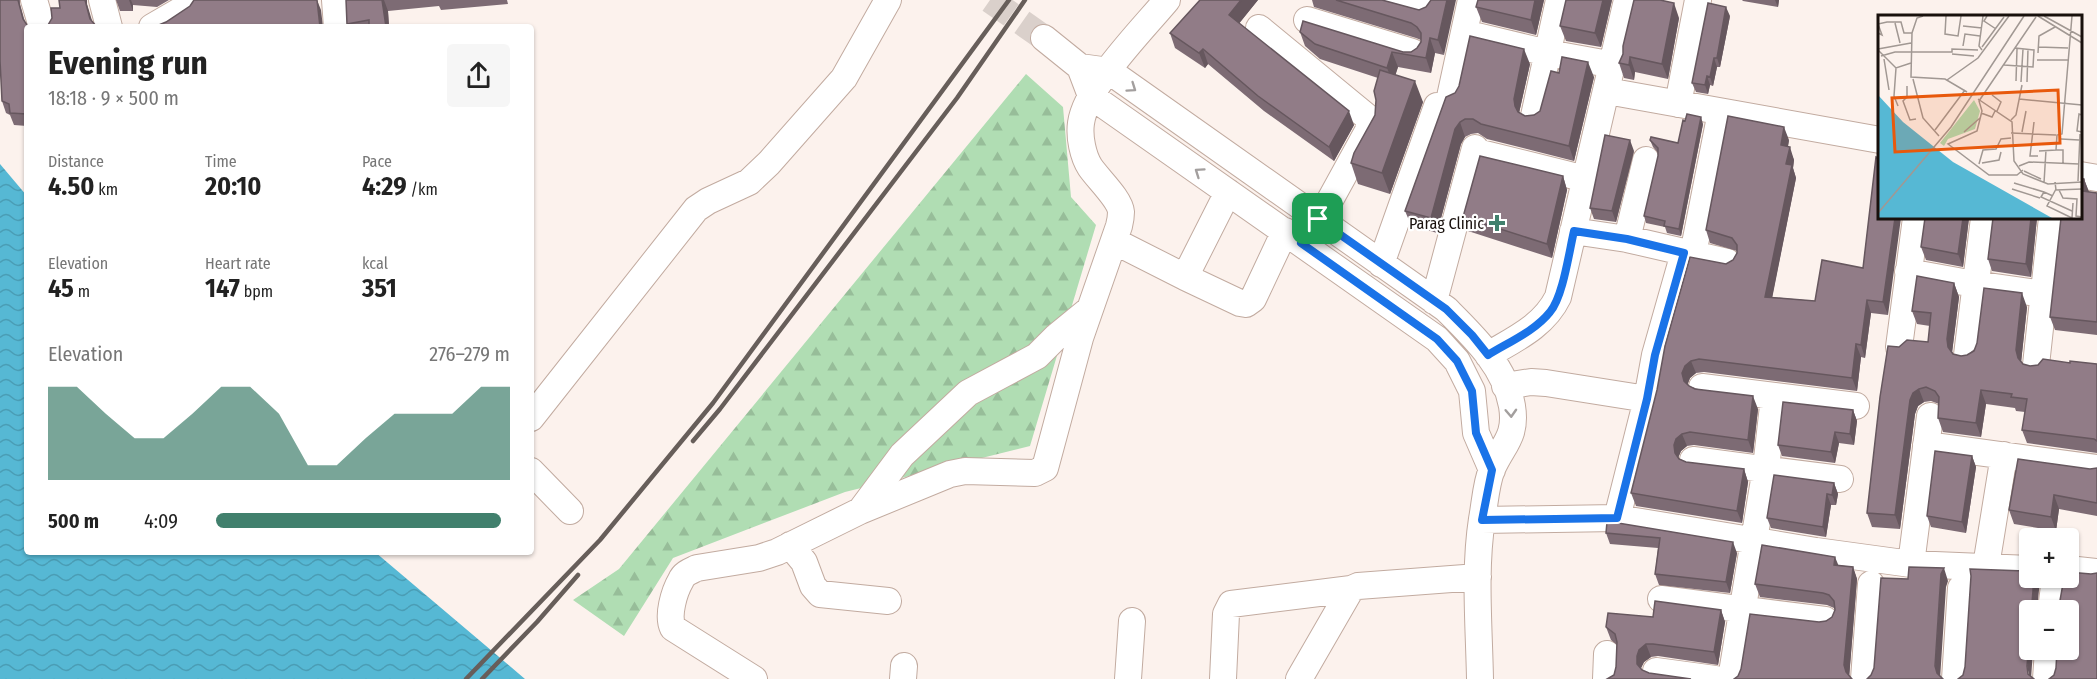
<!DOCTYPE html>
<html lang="en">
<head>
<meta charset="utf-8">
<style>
  :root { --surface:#fff; --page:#f6f6f6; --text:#222; --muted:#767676; --accent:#41806d }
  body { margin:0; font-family:"Fira Sans Condensed",sans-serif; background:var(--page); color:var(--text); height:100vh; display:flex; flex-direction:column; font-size:22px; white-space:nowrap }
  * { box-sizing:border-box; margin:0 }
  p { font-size:20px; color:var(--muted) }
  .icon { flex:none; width:33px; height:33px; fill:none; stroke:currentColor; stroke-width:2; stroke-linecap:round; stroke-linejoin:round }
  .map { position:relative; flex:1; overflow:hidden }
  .drawer { position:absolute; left:24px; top:24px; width:510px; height:531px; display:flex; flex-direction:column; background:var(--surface); border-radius:6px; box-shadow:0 2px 4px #0004 }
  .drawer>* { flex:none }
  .buttons { position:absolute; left:2019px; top:528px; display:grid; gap:12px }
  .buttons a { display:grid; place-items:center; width:60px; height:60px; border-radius:6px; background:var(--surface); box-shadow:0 2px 4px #0004; font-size:30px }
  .pin { position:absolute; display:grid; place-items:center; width:51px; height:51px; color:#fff; margin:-26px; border-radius:12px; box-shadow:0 3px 9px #0006 }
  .round { display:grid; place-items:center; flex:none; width:63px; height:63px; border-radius:6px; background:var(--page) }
  .headline { display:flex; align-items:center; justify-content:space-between; height:102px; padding:0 24px }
  h1 { font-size:33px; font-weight:700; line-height:45px }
  .figures { display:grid; grid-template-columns:repeat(3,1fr); gap:9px; height:102px; padding:6px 24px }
  .figures div { display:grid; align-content:center }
  .figures b { font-size:26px; font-weight:700 }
  .figures small { font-size:16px; font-weight:400 }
  .figures p { font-size:16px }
  .chart { height:168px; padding:12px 24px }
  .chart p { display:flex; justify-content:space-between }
  .chart svg { width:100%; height:108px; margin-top:6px; fill:var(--accent); opacity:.7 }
  ul { padding:0 24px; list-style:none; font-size:20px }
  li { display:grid; grid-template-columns:96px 72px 1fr; align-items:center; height:45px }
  li i { height:15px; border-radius:8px; background:var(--accent) }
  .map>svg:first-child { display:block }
</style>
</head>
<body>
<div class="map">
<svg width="2097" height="679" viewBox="0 0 2097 679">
  <defs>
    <pattern id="forest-firs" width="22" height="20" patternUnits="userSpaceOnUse" patternTransform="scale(1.5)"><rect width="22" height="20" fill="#b0ddb3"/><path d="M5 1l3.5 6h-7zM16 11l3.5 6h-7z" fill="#97bd99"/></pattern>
    <pattern id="water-waves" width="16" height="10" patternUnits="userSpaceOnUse" patternTransform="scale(1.5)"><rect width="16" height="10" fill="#56b8d4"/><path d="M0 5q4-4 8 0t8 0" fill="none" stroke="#4a9db5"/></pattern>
  </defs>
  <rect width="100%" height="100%" fill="#fcf2ed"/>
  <path fill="url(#forest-firs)" d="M1026,74l37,33 8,90 25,28 -66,221 -185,46 -172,66 -49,78 -51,-36 46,-31z"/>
  <path fill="url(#water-waves)" d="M0,164l27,32v356h348l150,127h-525z"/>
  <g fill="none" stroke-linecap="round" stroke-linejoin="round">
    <path stroke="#dad0cb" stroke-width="26" stroke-dasharray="26 13" stroke-linecap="butt" d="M990,0l54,38"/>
    <g stroke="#c2aba0" stroke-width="28">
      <path id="minor" d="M34,0l8,27
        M102,0l7,27
        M335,0l2,27
        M1390,0l32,10
        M1307,20l105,32
        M152,27l31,-18 7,-9
        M1259,28l107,88 3,5v8l-45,82 -16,22
        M1464,33l84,20 66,12
        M1044,38l36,29 11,29 346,243 20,22 15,30 4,42 16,37
        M1080,67l29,4 337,238c27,27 59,57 66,97 5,31 -9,38 -20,63 -6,14 -7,34 -10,50 -8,52 -3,107 -2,160
        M1607,91l273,49
        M1450,97l21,-97
        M1678,104l20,-104
        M1534,116l25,-116
        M1481,153l105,26
        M2080,175l17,3
        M1573,231l54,8 100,23
        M1627,239l19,-79
        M1114,241l71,36 55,26 6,1 7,-5 32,-68
        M1693,254l28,-142
        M1381,264l56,-158
        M1908,272l66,12 70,10
        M1185,277l43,-85
        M1434,301l41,-153
        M1899,347l17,-129
        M1488,355c27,-16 56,-29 70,-58l69,-297
        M1967,355l17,-137
        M2036,365l16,-147
        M1505,386l26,-4 15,1 101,16
        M1702,387l154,19
        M531,418l165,-209 12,-8 41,-19 20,-19 75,-85 44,-78
        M1926,445l171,23
        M1693,460l147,19
        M531,471l39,40
        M861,510l41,-55 66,-62 69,-37 20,-20 33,-27
        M1617,518l30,-119 8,-44 29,-102
        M1482,520l135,-2 199,33 95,13 119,5
        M790,545l14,17 9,24 7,8 68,7
        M1911,564l19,-148
        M1986,566l18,-111
        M2068,569l29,3
        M1661,599l164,21
        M2051,610l4,-32
        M1656,671l59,8
        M754,679l-81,-51c-6,-12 1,-36 8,-48 3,-7 10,-9 16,-12l62,-10 18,-6 83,-41 90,-37 15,-3 70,2 10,-5 35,-130 39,-112c1,-4 2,-10 2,-14 -1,-13 -23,-33 -31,-45 -7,-11 -11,-30 -9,-44 5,-37 62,-94 86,-123
        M903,679l1,-13
        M1128,679l4,-58
        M1223,679l3,-65 5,-10 120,-15
        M1299,679l52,-90 7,-3 120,-9
        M1606,679l1,-25
        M1731,679l35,-211 8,-71
        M1864,679l7,-95
        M1955,679l6,-91
        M2046,679l2,-29"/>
    </g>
    <use href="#minor" stroke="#fff" stroke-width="26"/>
    <path stroke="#675e5a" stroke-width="4.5" d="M693,441l27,-32 237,-311 68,-98
      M466,679l134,-139 113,-137 296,-403
      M482,679l55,-57 41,-47"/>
  </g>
  <path fill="#7d6b74" d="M0,0h20v4l5,18 2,3v101l-13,-1 -4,-10 -4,-2 -4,-12z
    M116,0h53l-12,7 -24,-2v6h-13z
    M346,0h161l1,4 -67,6 -2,-4 -51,5 1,16h-40l-2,-3z
    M1200,0h58l-19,23 115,102 -20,36 -70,-50 -56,-47 -3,4 -30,-20 -5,-15z
    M1312,0h70l37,10 7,-3 5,-7 13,55 -9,-2 -4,20 -33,-6 -3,8 28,27 -33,92 -32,-10 -7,-21 24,-48 3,-37 -58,-19 -15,-13 -5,-14 103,20h8l6,-4 4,-6v-2l-5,-2 -102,-31z
    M1478,0h66l-8,35 -54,-13 -6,-15z
    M1612,0l-11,47 -35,-6 -6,-15z
    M1742,0h37l-1,7 -35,-6z
    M1730,16l-10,51h-3l-4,19 -3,-1 -2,9 -12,-2 -4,-9z
    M1679,18l-11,61 -33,-7 -1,8 -10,-2 -5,-15 4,-9z
    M1530,64l-11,49 6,3 9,-1 6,-4 19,-38 35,4 -20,84 -87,-22 -9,-6 -7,1 -6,3 -4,7 -24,89 -26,-8 -6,-14 41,-114z
    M1703,124l-22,112 -14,-3 -2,-6 -19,-4 -2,-7 14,-60v-3l-5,-6 -3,-7 28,3z
    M1789,140l-1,6 6,14 -1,8 3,10 -24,119 43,4 48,-33 13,-111 12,158 -17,-2 -6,45 -4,-1 -4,34 -153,-19 -8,1 -6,5 -3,7 2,1 69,23 -5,44 -59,-8 -7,1 -6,5 -3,7 8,4 58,7 4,13 -6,41 -106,-17 -5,-13 95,-229 7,-4 4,-7v-2l-27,-8 -4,-13z
    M1634,151l-18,71 -22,-3 -4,-11z
    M1563,176l4,14 -15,68 -84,-27 -5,-14z
    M2084,179l5,13 8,1v142l-42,-5 -5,-13z
    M1925,218h44l-6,49 -37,-7 -5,-13z
    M1993,218h44l-6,59 -39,-6 -4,-12z
    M1954,283l5,14 -7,55 1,2 8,2 6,-1 60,-48 -6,55 2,2 7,2 40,-3 27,1v89l-70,-10 -5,-13 3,-18 -9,-1 -1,-3 -29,-4 -5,33 -38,-5 -5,-14 1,-14 -8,-3 -7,1 -6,4 -3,8 -15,115 -28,-2 -5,-14 32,-166 29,-5 2,-16 -13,-2 -5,-13z
    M1853,410l4,11 -3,24 -15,-2 -4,20 -53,-7 -4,-11z
    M1972,456l4,11 -10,66 -35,-6 -4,-11z
    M2097,468v48l-38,-7 -3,22 -42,-7 -5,-14 81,-41z
    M1834,483l4,11 -2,11h-5l-5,32 -55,-9 -4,-10z
    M1612,522l125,31 -7,40 -71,-8 -4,-11 3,-26 -48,-4 -4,-11z
    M1838,565l15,2 4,12 -8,98 2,2h-117l85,-57 7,-1 6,-4 3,-7 -1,-2 -7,-3 -67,-8 -5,-13z
    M1721,610l4,12 -7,43 -60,-9 -7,1 -7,5 -3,6 -27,7 2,-8 1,-22 -6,-5 -5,-13 47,-10z"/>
  <path fill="#66575e" d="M85,0h2v4l7,23 -4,-8z
    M129,0h2l2,5v6z
    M317,0l4,10 2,17h-3z
    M382,0h2l4,11 1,16h-3z
    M1241,0h17l-24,30 -5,-15z
    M1447,0h9l-12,55 -6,-15z
    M1535,0h9l-8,35 -5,-15z
    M1603,0h9l-11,47 -6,-14z
    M1775,0h4l-1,7z
    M1674,3l5,15 -11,61 -6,-15z
    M1726,7l4,9 -10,51 -3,-9z
    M1430,38l5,15 -4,20 -5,-15z
    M1203,49l5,15 -3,4 -6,-15z
    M1524,49l6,15 -11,49 -4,-7 -1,-7z
    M1392,52l6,15 -5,16 -6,-15z
    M1630,57l5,15 -1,8 -5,-15z
    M1714,58l3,9 -4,19 -3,-9z
    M1588,62l6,15 -20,84 -5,-15z
    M1707,76l3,9 -2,9 -3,-9z
    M1415,81l8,21 -33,92 -8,-21z
    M1349,111l5,14 -20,36 -5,-14z
    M1701,117l2,7 -22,112 -2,-7z
    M1460,122l5,15 -4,7 -24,89 -6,-15 24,-89z
    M1784,127l5,13 -3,18 -5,-13z
    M1630,140l4,11 -18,71 -4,-11z
    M1790,147l4,13 -1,8 3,10 -26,131 -5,-12 21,-133z
    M1563,176l4,14 -15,68 -5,-14z
    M2084,179l5,13 -6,-1z
    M1895,218h6l-13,97 -5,-13z
    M1963,218h6l-6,49 -5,-13z
    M2031,218h6l-6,59 -5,-13z
    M1954,283l5,14 -7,56 -4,-6 -1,-8z
    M2022,293l5,14 -6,56 -3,-5 -2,-8z
    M1867,300l4,13 -6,45 -4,-13z
    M1856,344l5,13 -4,34 -5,-13z
    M1691,361l5,12 -6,5 -3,8 -3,-5 -2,-8 3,-7z
    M1919,389l5,13 -6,4 -3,8 -15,115 -5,-14 15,-115 3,-7z
    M1981,390l5,14 -5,33 -5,-14z
    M1753,396l5,13 -5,44 -5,-13z
    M1853,410l4,11 -3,24 -4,-11z
    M1835,432l4,11 -4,20 -4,-11z
    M1682,434l5,12 -6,5 -3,7 -3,-5 -1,-8 2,-6z
    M1972,456l4,11 -10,66 -4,-11z
    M1744,469l4,13 -6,41 -5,-12z
    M1834,483l4,11 -2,11 -4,-10z
    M1827,494l4,11 -5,32 -3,-10z
    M2054,495l5,14 -3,22 -5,-14z
    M1733,542l4,11 -7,40 -4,-11z
    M1835,557l5,12 -6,-4z
    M1853,567l4,12 -8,100 -3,-7 -2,-7z
    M1944,568l4,13 -2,6 -6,92 -3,-6 -2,-7 6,-92z
    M2034,578h5l1,2 -3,30 -5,-7z
    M1721,610l4,12 -7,43 -4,-13z
    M2030,633v17h3l-2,29h-1l-3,-13z
    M1646,644l5,13 -7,5 -3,6 -4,-4v-8l2,-6z"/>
  <path fill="#917c87" stroke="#66575e" stroke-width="1.5" d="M0,0h18l5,19 4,6 3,2h-3v87l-17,-1 -1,-9 -7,-3 -2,-41z
    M59,0h26l5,19 7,8h-52l3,-2 4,-7 -1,-10h9z
    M194,0h123l3,27h-166l12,-5 24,-16z
    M346,0h36l4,27h-17v-7l-22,4z
    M1200,0h41l-12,15 120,96 -20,36 -71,-51 -55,-47 -4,4 -29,-20z
    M1336,0h46l37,10 7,-3 5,-7h16l-9,40 -8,-2 -4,20 -34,-6 -5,16 -72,-24 -15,-12 3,-11 100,31h8l6,-4 4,-6v-9l-4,-6 -6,-4z
    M1478,0h57l-4,20 -55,-13z
    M1566,0h37l-8,33 -35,-7z
    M1634,0h26l14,3 -12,61 -32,-7 -1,8 -10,-2 4,-9v-8z
    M1708,3l18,4 -9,51h-3l-4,19 -3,-1 -2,9 -13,-2z
    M1470,36l54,13 -10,50 1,7 3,6 7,4 9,-1 6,-4 11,-40 8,2 3,-16 26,5 -19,84 -88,-22 -8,-5h-8l-5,3 -5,7 -24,89 -26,-7 41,-114 9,-4 4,-7z
    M1380,70l35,11 -33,92 -31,-10 3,-10 21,-38 1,-15 -2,-9z
    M1687,114l14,3 -22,112 -15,-3 1,-5 -21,-5 14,-60v-8l-8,-8 1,-3 27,6 5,-23 2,1z
    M1728,116l56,11 -3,18 9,2 -4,17 6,1 -27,132 50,4 7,-41 41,8 13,-111 2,1 2,-14v74h15l-12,84 -16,-2 -6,45 -5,-1 -4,34 -153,-19 -8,2 -6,5 -3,7 2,8 5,5 6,3 58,7 -5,44 -58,-8 -8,2 -6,5 -2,6 1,8 4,6 7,3 58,7 -7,42 -106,-18 26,-103 8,-44 25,-89 36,7 7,-4 4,-7v-8l-5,-7 -26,-8z
    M1605,135l25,5 -18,71 -22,-3z
    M1480,156l83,20 -16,68 -84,-27z
    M2080,178l4,1 -1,12 14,2v129l-47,-5 11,-99h19z
    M1925,218h38l-5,36 -37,-7z
    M1993,218h38l-5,46 -38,-5z
    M1917,276l37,7 -7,56 1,8 5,7 8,2 6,-1 7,-4 3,-8 7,-55 38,5 -6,57 2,8 5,6 7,2 8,-1 5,-6 27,4v-2l27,3v77l-3,-2 -72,-9 5,-31 -16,-2 1,-3 -31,-4 -5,33 -38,-5 1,-21 -4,-6 -9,-4 -7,2 -6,4 -3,7 -15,115 -28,-2 13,-116 8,-51 11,1 8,-7 21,2 3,-29 -19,-2z
    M1783,402l70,8 -3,24 -15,-2 -4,20 -53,-7z
    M1935,451l37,5 -10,66 -35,-6z
    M2018,459l72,10 7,-1v35l-43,-8 -3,22 -42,-7z
    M1774,475l60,8 -2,12 -5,-1 -4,33 -56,-9z
    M1607,522h5l121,20 -7,40 -71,-8 5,-36 -54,-5z
    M1762,545l73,12 -1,8 19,2 -9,98 2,7 6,7h-118l4,-3 3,-7 9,-55 69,8 7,-1 6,-4 3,-7 -1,-9 -5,-6 -6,-2 -68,-9z
    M1909,567l35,1 -3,6 -6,92 2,7 6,6h-76l4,-4 3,-7 7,-90 27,1z
    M1970,569l55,2 5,-1v8h4l-2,25 6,7h2h-10v23l-3,33 1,8 6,5h-76l5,-4 2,-8 6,-91z
    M2068,572l23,2 6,-1v106h-48l5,-4 2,-7 1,-18h11v-40h-15l6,-4 5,-28h4z
    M1655,601l66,9 -7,42 -61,-8h-7l-7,6 -2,6v8l5,6 7,3 42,6h-84l7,-4 2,-8 1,-25 -2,-8 -9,-7 2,-14 45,4z"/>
  <defs><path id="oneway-chevron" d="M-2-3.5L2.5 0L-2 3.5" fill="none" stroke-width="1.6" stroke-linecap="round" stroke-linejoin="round" transform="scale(1.5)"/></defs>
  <g stroke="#a39f9e">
    <use href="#oneway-chevron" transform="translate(1132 88) rotate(35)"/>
    <use href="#oneway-chevron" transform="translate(1199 172) rotate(-145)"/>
    <use href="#oneway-chevron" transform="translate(1511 413) rotate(87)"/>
  </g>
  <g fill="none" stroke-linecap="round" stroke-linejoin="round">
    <g stroke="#fff" stroke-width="12">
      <path id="route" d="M1318,219l128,90 26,26 16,20c21,-13 47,-24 62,-43 13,-15 19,-60 24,-81l53,8 57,14 -29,102 -8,44 -30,119 -135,2 10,-50 -16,-37 -4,-42 -15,-30 -20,-22 -136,-96z"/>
    </g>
    <use href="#route" stroke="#1a73e8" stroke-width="8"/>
  </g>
  <path fill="#41806d" stroke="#fff" stroke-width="2" d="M1494 214h6v6h6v6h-6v6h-6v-6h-6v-6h6z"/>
  <g text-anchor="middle" stroke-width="4.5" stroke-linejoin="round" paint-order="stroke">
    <g font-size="16" fill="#18100c" stroke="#fff" text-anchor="end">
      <text x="1484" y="229">Parag Clinic</text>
    </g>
  </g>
  <g transform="translate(1878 15)">
    <rect width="204" height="204" fill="#fcf2ed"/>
    <path d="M96,85l6,11 -5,18 -27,10 -4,7 -4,-3z" fill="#b0ddb3"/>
    <path d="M0,80l25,27 50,40 99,56h-174z" fill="#56b8d4"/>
    <path fill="none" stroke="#a19893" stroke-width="1.5" d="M45,1l-6,2 -5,15 -1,44 34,2 22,13M68,1l-1,18 13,2 3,-20M109,1l-3,5 12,8M160,1l44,27M166,1l38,21M17,8l5,20M85,11l19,2M0,18l4,2 -4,-11 9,-2h14l3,11h8M85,31l2,-12 15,2M104,32l22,-30M160,32l30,1M0,34l33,-6M0,35l18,18 15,-5M104,35l-3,-4 4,-30M160,38l1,-17 16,-9M74,39l22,2M3,41l14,-4h57v-3l26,1M6,44l5,31M159,45h31M126,50l29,2 1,-17 -19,-2M18,53l-2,28 4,10M35,64l10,39 16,18M69,65l31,-22 31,-42M138,66l1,-32M143,67l2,-33M149,67l1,-33M29,71v11l-4,4 7,19 6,-1M114,80l9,7 -4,9M100,84l34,23 2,39 9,13 25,10 34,-2M141,84l63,6M103,98l11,4 3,-6M204,100l-3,-1 -2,17 5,1M133,105l5,-5 6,-30M156,107l-4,34h8M57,115l30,-40M86,117l16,-14M144,117l4,-21M133,118l45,2M183,124l18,1M178,135h7v14M161,136l17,-1 1,-15 5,-1 10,-118M104,148l17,-3 2,-8M101,149l4,-14 13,-1 5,-10 10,-1M141,151l10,-4 50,2M145,155l-6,5h-28l-41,-31 29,-13 5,-20 -3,-10 57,-84M146,156l17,8M200,166l2,-47M177,167l1,8 26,-1M136,168l30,9M166,168l2,-33M134,174l28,9M178,174l-9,17 25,12 1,-15M181,175l4,8 14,1 -1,17 6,1M175,181l-9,-4 -3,5 31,14M0,198l73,-86 73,-111"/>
    <path fill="#e8590c" fill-opacity="0.15" stroke="#e8590c" stroke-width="3" d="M180,75l2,53 -165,9 -3,-54z"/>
    <rect width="204" height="204" fill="none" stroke="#18100c" stroke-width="3"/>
  </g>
</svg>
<div class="buttons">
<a>+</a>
<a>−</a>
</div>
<div class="pin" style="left:1318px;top:219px;background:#1e9e55"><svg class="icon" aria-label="arrive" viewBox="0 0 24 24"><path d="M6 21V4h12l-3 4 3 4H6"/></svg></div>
<section class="drawer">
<div class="headline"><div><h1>Evening run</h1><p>18:18 · 9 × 500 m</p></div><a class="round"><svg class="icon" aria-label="share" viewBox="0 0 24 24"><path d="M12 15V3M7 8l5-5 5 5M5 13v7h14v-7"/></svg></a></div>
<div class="figures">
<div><p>Distance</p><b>4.50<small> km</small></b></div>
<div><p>Time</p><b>20:10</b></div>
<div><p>Pace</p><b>4:29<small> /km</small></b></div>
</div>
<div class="figures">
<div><p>Elevation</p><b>45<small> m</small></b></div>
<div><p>Heart rate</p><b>147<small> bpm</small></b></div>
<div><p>kcal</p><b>351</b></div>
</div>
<div class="chart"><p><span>Elevation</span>276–279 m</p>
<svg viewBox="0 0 160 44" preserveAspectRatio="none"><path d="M0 44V6L10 6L20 17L30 27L40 27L50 17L60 6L70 6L80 17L90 38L100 38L110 27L120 17L130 17L140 17L150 6L160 6V44z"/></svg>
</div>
<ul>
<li><b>500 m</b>4:09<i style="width:97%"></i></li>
</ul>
</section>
</div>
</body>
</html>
